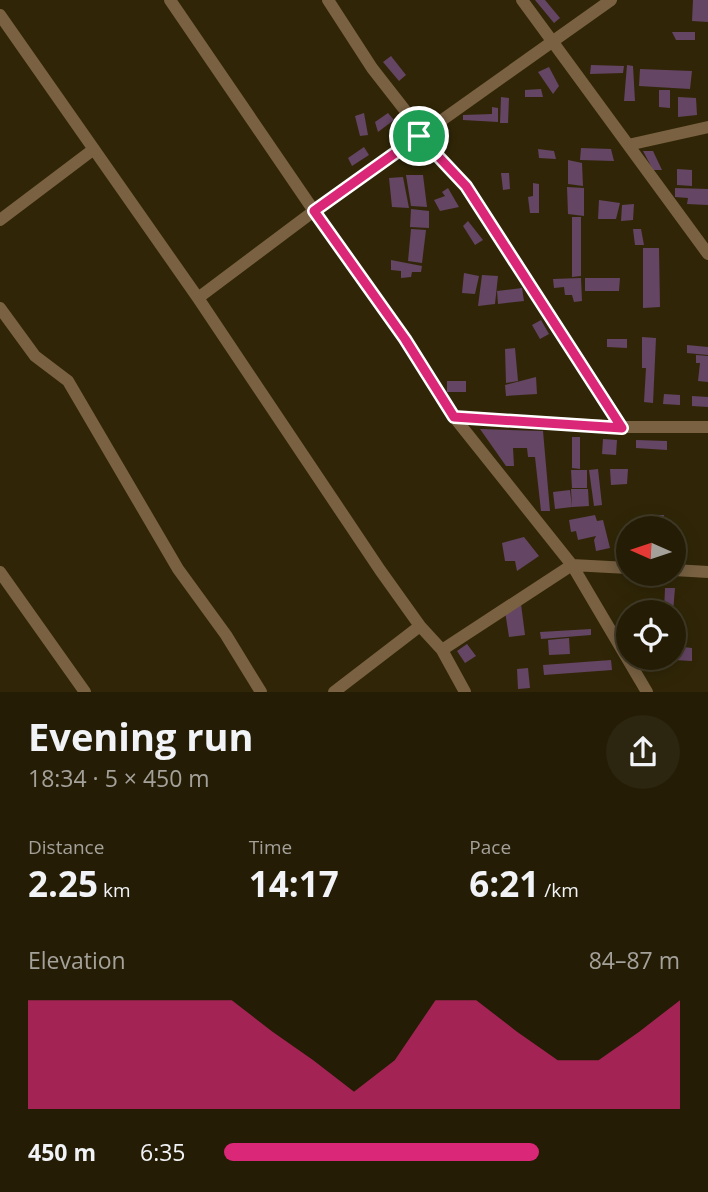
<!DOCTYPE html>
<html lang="en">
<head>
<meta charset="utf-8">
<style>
  :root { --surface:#241c05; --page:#2c250f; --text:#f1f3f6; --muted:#a3a19a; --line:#413a27; --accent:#db2777 }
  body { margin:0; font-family:"Open Sans",sans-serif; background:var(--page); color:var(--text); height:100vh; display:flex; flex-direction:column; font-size:26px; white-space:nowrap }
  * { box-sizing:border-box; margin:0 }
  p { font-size:23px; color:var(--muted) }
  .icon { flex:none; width:38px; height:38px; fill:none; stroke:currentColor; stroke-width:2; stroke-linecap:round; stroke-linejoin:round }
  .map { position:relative; height:692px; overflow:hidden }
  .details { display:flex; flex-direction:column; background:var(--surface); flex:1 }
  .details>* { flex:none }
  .needle { width:46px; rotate:273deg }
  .tools { position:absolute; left:616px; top:516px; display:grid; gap:14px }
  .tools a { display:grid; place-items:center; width:70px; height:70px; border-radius:50%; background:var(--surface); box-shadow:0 4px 18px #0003,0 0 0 2px var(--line); font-size:35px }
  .pin { position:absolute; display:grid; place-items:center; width:60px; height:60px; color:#fff; margin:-30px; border:4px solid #fff; border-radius:50%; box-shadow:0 2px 7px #0007 }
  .round { display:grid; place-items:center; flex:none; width:74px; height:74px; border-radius:37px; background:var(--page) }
  .head { display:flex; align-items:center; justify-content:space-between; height:119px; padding:0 28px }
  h1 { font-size:38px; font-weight:700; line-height:52px }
  .metrics { display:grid; grid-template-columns:repeat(3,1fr); gap:10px; height:119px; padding:7px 28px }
  .metrics div { display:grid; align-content:center }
  .metrics b { font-size:35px; font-weight:700 }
  .metrics small { font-size:19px; font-weight:400 }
  .metrics p { font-size:19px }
  .chart { height:196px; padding:14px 28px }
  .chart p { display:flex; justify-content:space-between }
  .chart svg { width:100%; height:126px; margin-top:7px; fill:var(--accent); opacity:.7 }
  ul { padding:0 28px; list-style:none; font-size:23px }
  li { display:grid; grid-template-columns:112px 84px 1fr; align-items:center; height:52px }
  li i { height:18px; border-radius:9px; background:var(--accent) }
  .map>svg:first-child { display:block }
</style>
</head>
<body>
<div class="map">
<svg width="708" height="692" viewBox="0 0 708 692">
  <rect width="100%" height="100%" fill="#302607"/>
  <path fill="#644564" d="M535,0h10l15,18 -6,5z
    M693,0h15v22l-16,-1z
    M672,32h23v8h-19z
    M391,56l15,19 -7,6 -16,-19z
    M591,65l33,1 -1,7 -33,1z
    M627,65l6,1 2,35h-11z
    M549,67l10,19 -6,8 -15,-22z
    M640,69l52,2 -2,18 -51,-3z
    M541,89l2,8h-18v-7z
    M659,90h11v18l-11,-1z
    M501,97l8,1 -1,25h-8z
    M678,97l18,1 1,17 -19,2z
    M492,107l6,1v14l-35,-2v-5l29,-1z
    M364,113l4,22 -8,1 -5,-20z
    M388,113l6,7 -16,12 -3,-10z
    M364,147l5,8 -17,11 -4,-8z
    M581,148l30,1 3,12 -34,-1z
    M538,149l16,2 2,8 -17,-1z
    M643,151h10l9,19h-9z
    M568,160l14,3 1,23 -15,-2z
    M677,169l15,1v16l-15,-1z
    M501,173h8l1,16 -7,1z
    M406,175h17l4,32 -16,-1z
    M403,177l6,31 -17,-1 -3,-29z
    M533,183l6,1v29h-9l-2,-16 5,-1z
    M567,187l17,1v28l-16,-2z
    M448,188l11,19 -19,4 -6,-11 11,-4 -3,-4z
    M675,188l33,1v16l-21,-1 1,-6 -13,-1z
    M599,200l21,3 -4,16h-18z
    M634,204l-1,16 -12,1 1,-16z
    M411,209l18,2v17l-19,-1z
    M572,217h9v59l-9,1z
    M468,221l15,19 -8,5 -12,-19z
    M411,229l15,1 -4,33 -14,-2z
    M633,229h8l3,16h-9z
    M643,248h16l1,59 -17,1z
    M391,260l31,6 -1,6h-9l-1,5 -10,1v-7l-10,-1z
    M464,273l15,3 -4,18 -13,-1z
    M482,275l16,1 -3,28 -17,2z
    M581,278l1,23 -8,1 -2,-7h-7l-1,-8 -10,1 -1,-9z
    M585,278h35l-1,13h-34z
    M522,288l2,13 -26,3 -1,-13z
    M541,320l8,14 -9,5 -8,-14z
    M642,337l14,1 -3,65 -9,-1 2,-34h-4z
    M607,339h20v9l-20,-1z
    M687,345l21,2v8l-21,-2z
    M515,348l3,33 -12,2 -1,-34z
    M696,355l12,1v26l-10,-1 2,-18h-4z
    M536,377l1,17 -31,2 -1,-11z
    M447,381h19v11h-19z
    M664,394l16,1v10l-17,-1z
    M692,396l16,1v10l-16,-1z
    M480,429l63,2 7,80h-9l-6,-54h-7l-1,-9h-14l1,18h-8z
    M572,437h8v32l-8,-1z
    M603,439l14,1 -1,15 -14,-1z
    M636,440l31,1v9l-31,-2z
    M598,469l4,36 -8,1 -5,-36z
    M610,469h18l-1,15 -16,1z
    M571,470h16v18h-15z
    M571,489h17l1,17 -17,1z
    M570,490l2,17 -17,2 -2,-17z
    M595,515l2,6 6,-1 7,28 -14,3 -2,-11 2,-4 -18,4 -2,-9 -5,1 -2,-12z
    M653,515h11l-1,13h-11z
    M524,537l15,19 -22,15 -2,-10h-10l-3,-18z
    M665,588h10l-2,24h-9z
    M521,604l4,31 -16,2 -4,-26z
    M591,629v6l-50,4 -1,-7z
    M569,638l1,16 -21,1 -1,-15z
    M467,644l9,12 -11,7 -8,-12z
    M674,646l18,2v13l-18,-1z
    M611,660l1,10 -68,5 -1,-10z
    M528,668l2,20 -12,1 -1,-20z"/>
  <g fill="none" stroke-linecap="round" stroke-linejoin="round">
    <path stroke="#796142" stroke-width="12" d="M170,0l144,211 297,-211
      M328,0l44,68 32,41 15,27 47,49 156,242
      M522,0l186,254
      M0,15l198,283 182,272 40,56 22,24 23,42
      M628,145l80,-18
      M0,220l94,-71
      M198,298l116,-87 91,128 49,78 118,148 75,127
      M0,308l35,48 33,25 110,188 48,66 35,57
      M454,417l168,10h86
      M674,570l34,2
      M0,572l85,120
      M442,650l130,-85 56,3
      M334,692l86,-66"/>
  </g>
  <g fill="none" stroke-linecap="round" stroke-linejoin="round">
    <g stroke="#fff" stroke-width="14">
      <path id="route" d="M419,136l47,50 156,242 -168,-11 -49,-78 -91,-128z"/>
    </g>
    <use href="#route" stroke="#db2777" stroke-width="9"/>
  </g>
</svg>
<div class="tools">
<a><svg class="needle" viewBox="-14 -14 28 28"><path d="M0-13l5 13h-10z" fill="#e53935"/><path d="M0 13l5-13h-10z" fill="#a3a19a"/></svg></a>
<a><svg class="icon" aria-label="locate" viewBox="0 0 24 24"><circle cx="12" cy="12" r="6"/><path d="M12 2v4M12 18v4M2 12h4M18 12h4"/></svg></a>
</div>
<div class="pin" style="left:419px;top:136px;background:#1e9e55"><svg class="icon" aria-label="arrive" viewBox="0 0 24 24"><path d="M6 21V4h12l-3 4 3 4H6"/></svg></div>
</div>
<section class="details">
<div class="head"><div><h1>Evening run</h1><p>18:34 · 5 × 450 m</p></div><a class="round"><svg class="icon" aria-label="share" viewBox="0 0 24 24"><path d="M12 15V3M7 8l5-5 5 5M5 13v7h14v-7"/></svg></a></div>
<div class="metrics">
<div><p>Distance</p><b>2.25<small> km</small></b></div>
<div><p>Time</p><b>14:17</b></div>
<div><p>Pace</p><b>6:21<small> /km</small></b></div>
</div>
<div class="chart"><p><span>Elevation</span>84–87 m</p>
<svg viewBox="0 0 160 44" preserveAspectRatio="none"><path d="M0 44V6L10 6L20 6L30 6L40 6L50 6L60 17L70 27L80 38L90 27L100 6L110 6L120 17L130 27L140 27L150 17L160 6V44z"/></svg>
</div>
<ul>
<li><b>450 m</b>6:35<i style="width:69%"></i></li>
</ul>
</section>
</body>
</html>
